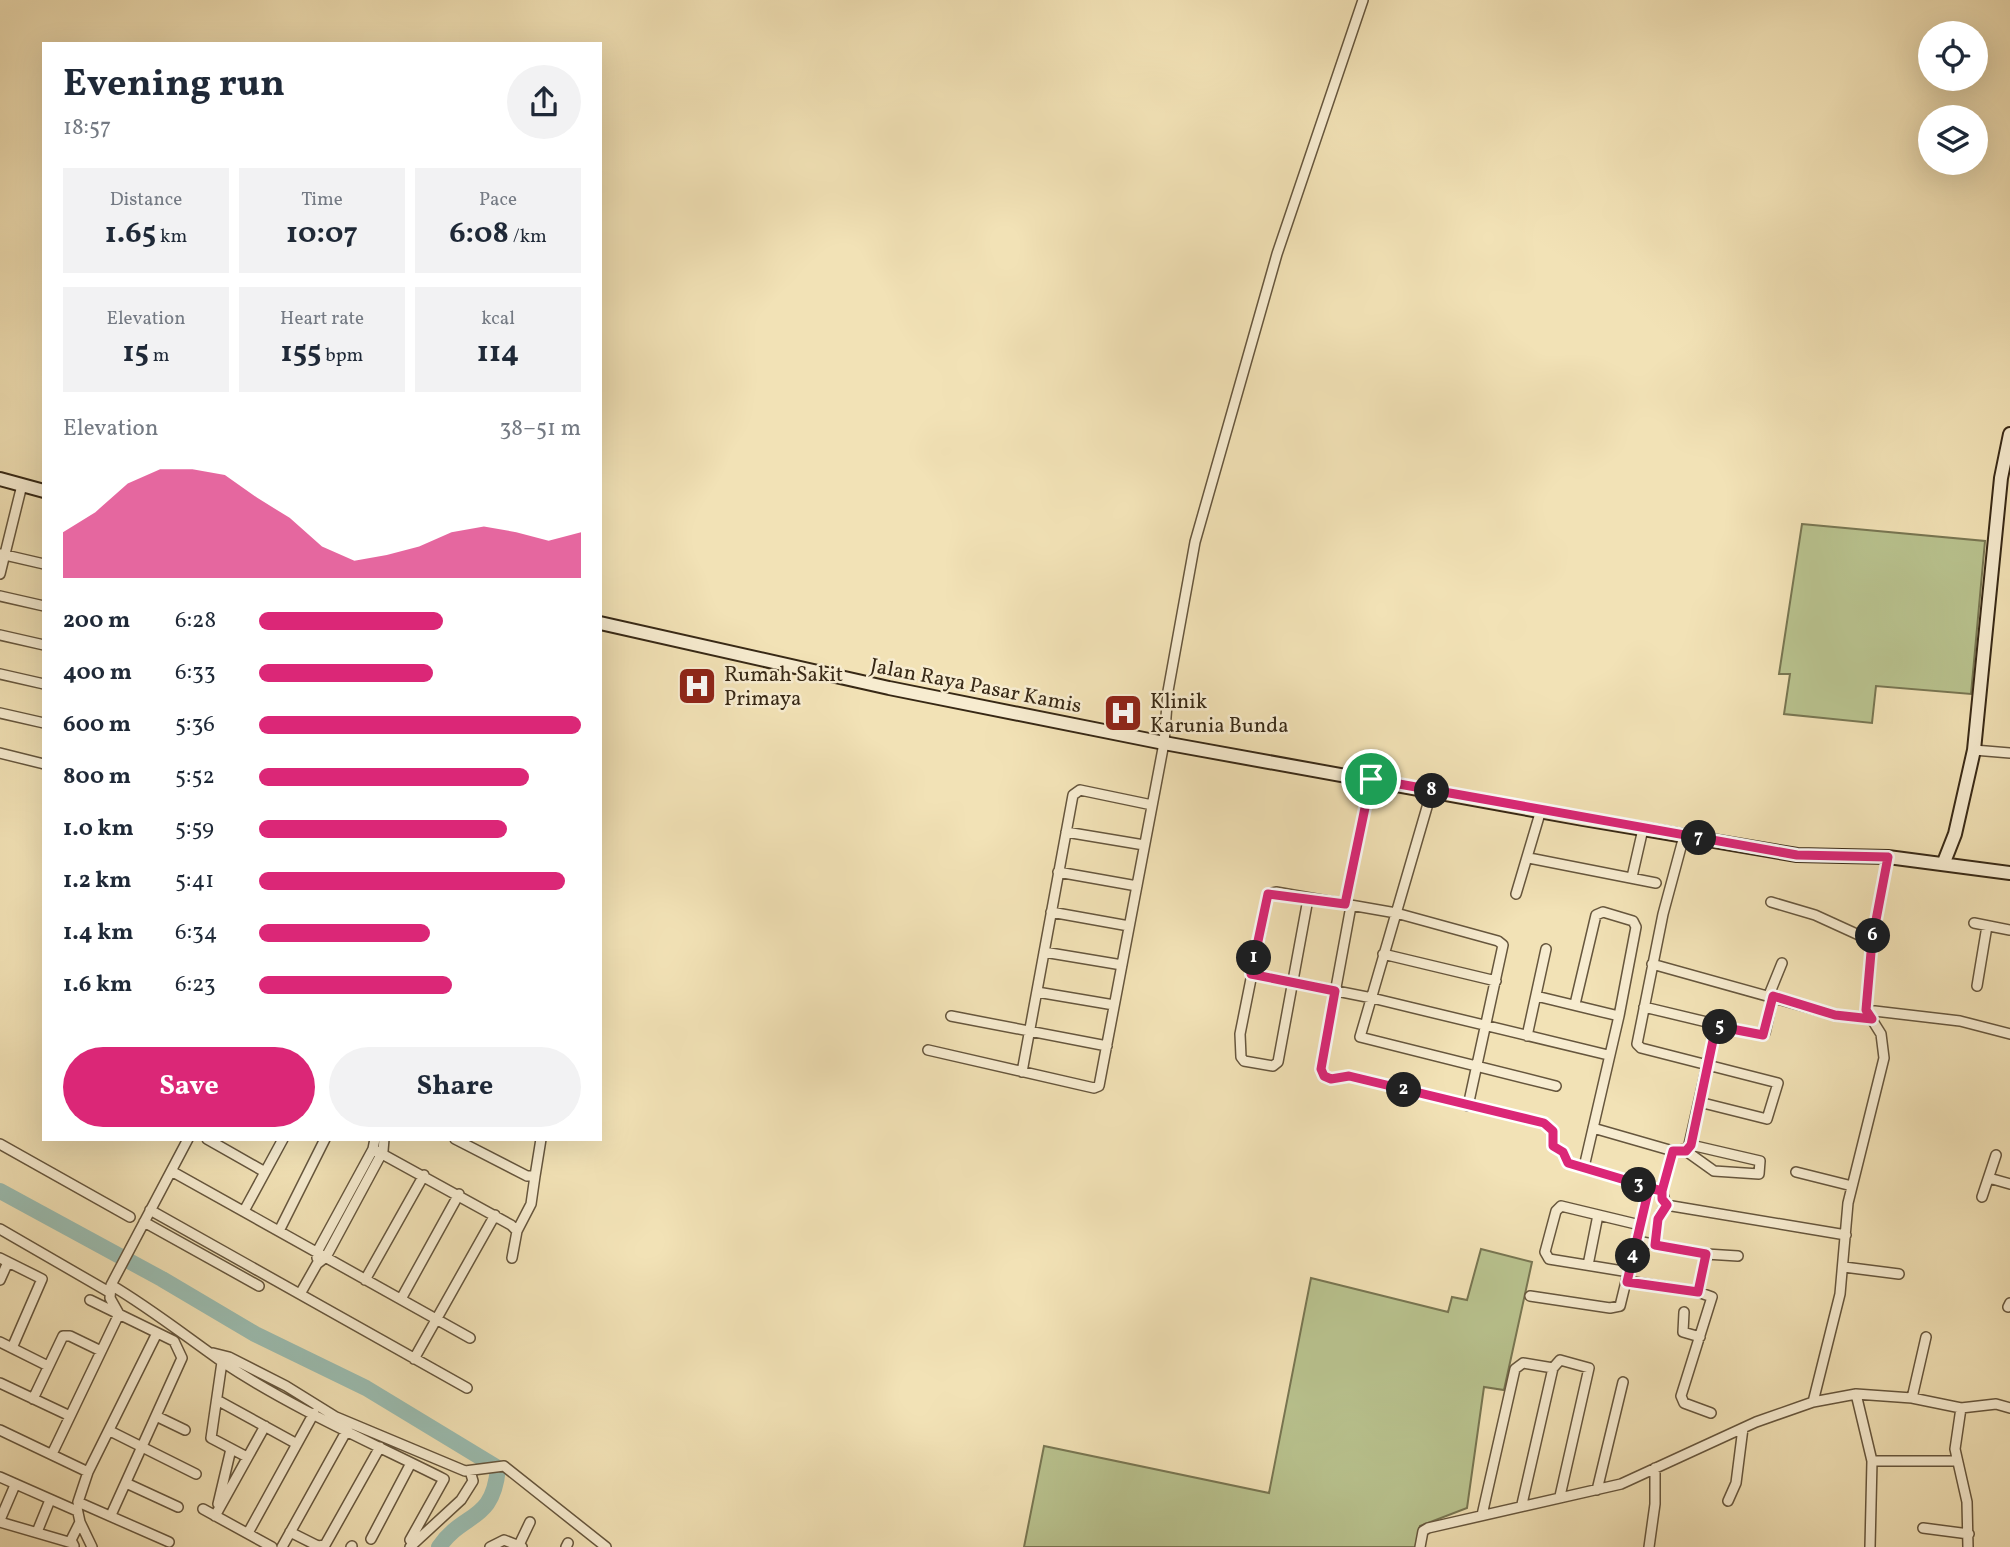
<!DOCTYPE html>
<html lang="en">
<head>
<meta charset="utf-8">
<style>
  :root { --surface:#fff; --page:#f2f2f3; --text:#1f2937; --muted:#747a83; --accent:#db2777 }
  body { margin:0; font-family:Vollkorn,serif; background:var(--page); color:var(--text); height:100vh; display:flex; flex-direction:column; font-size:26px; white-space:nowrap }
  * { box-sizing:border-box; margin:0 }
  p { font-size:23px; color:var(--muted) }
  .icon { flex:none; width:38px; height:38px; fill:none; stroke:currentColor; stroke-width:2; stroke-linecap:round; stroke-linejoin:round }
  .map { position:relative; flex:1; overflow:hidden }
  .sheet { position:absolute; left:42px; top:42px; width:560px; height:1099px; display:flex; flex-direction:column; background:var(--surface); border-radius:0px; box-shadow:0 7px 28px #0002 }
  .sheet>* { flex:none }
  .fabs { position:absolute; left:1918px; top:21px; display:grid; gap:14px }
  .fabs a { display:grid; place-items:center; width:70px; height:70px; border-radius:50%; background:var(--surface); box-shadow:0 7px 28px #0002; font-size:35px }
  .pin { position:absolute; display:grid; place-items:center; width:60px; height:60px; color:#fff; margin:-30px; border:4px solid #fff; border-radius:50%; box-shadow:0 2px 7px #0007 }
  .km { position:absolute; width:35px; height:35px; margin:-18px; border-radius:50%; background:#222; color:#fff; font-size:19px; line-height:35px; text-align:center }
  .round { display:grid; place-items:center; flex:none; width:74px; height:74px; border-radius:37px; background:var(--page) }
  .overview { display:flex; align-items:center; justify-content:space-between; height:119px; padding:0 21px }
  h1 { font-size:38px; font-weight:700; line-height:52px }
  .stats { display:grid; grid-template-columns:repeat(3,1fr); gap:10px; height:119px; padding:7px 21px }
  .stats div { display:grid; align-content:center; border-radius:0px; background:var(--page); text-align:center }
  .stats b { font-size:30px; font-weight:700 }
  .stats small { font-size:19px; font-weight:400 }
  .stats p { font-size:19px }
  .chart { height:196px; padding:14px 21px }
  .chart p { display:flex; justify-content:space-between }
  .chart svg { width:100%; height:126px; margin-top:7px; fill:var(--accent); opacity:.7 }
  .action { display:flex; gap:14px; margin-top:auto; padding:14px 21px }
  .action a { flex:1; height:80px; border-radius:42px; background:var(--accent); color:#fff; font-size:28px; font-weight:700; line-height:80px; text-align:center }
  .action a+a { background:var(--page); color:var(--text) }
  ul { padding:0 21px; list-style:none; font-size:23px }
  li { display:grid; grid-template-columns:112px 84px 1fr; align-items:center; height:52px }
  li i { height:18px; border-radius:9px; background:var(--accent) }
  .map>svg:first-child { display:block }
</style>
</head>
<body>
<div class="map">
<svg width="2010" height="1547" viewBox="0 0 2010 1547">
  <rect width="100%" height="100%" fill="#f2e2b6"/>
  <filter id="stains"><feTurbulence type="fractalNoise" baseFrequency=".00286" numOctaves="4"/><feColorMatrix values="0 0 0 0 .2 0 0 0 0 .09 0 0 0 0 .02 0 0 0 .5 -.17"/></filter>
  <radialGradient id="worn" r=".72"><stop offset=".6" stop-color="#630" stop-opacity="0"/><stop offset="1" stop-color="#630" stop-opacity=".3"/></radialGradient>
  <path fill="#b9c38f" stroke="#787652" stroke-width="2" d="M1802,524l183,17 -14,153 -95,-8 -4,37 -88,-9 6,-40h-11z
    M1481,1249l51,13 -28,128 -20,-3 -17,121 -47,18 -4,21h-392l20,-101 225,47 42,-215 137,34 4,-15 15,3z"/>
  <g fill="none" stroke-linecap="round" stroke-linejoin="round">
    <path stroke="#9bbdb1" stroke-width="16" d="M0,1191l162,88 93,55 111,54 132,80c-5,55 -34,43 -59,79"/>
    <g stroke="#66563d" stroke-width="12">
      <path id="street" d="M1,554l43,10
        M0,574l22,-89
        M0,596l44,10
        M0,635l44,10
        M0,674l44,10
        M0,713l44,10
        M1974,750l36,3
        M0,753l44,11
        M1432,790l-72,247 196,49
        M1066,832l78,13
        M1684,836l-21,78 -26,130 4,4 137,35 -11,36 -68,-17
        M1529,858l127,25
        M1058,872l79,14
        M1632,877l11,-48
        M1516,894l25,-84
        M1308,899l-30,163 -5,4 -29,-5 -3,-4 -1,-23 28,-140 8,-2 120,21 102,28 5,4 -35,161
        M1771,902l44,13 57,26
        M1345,904l26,-125
        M1351,906l-30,163 3,7 7,3 18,-3 195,47 9,8v15l10,6 5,11 94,28
        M1051,912l78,14
        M1974,923l36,7
        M1044,952l78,13
        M1383,954l113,27
        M1652,964l183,51 37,4
        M1251,974l121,24 236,57
        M1977,986l10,-60
        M1037,992l77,13
        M1769,995l13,-32
        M1536,996l83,20
        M1575,1004l21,-89 7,-3 30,9 3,6 -17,89 -35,151
        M1644,1007l117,28 4,-2 8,-37
        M1866,1010l94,11 50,13
        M951,1016l156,30
        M1527,1036l19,-87
        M928,1050l166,38 5,-2 65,-343 4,-52 27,-149 82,-288 86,-254
        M1022,1072l51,-277 7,-5 72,15
        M1593,1128l80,23 15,-2 28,-123
        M207,1139l58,33
        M455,1139l72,37h8l6,-37
        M0,1144l130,73
        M373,1149l138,76 6,6 -5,27
        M1673,1151l-11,40 4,14 180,30
        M1686,1151l28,20 45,3 1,-13 -69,-16
        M173,1172l297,166
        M1796,1172l56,14
        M1989,1178l21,6
        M1982,1197l14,-42
        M150,1210l317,178
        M244,1211l39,-72
        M144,1222l115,64
        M0,1229l109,63
        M279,1231l46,-92
        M517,1231l14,-27 4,-28
        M1637,1241l69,13 32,2
        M1655,1245l3,-27 8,-13
        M0,1258l42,21 -30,69
        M317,1258v-6l56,-103 2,-10
        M1588,1265l10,-50
        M1844,1267l55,7
        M1629,1272l-80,-13 -4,-7 11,-41 5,-5 79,19
        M0,1280l8,-18
        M365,1280l59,-105
        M1627,1281l71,11 14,5 -31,99 3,7 27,10
        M111,1285c39,23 73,50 110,76 69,46 149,81 223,118l-34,61
        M1698,1292l8,-38
        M300,1294l17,-30 9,-7 57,-106 1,-12
        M1530,1296l80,12 10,-2 29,-118
        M401,1299l58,-105
        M90,1300l84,41 8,17 -71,157
        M2008,1307l2,-4
        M1684,1312l-1,20 17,5
        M157,1333l-69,139 -10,30 91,40
        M0,1342l48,24
        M213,1353l16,4 57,29 50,31 129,54 39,-5 102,81
        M414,1359l81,-144
        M222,1362l-11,76 36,19
        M0,1383l70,33
        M1856,1394l16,67 -2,86
        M1912,1398l14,-61
        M33,1399l30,-63h7l31,15
        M217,1400l80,44
        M1813,1402l27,-108 8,-91 36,-145 -3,-24 -15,-24 6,-69 16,-84
        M1961,1408l-6,41 12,53 1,45
        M158,1417l27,13
        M0,1430l88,42
        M110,1431l86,43
        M52,1454l67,-140 -9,-16 1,-13 77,-146
        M1872,1461h84
        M0,1477l77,34
        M126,1483l52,24
        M1597,1490l26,-108
        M1728,1501l8,-18 7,-55
        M218,1504l13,-55
        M1522,1504l31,-136
        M203,1509l69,38
        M1482,1515l33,-146 8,-6 30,5 7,-8 29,8 -29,128
        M215,1516l50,-90
        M0,1520l15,-35
        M0,1522l72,21
        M80,1522l12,25
        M1923,1528l46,6
        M37,1532l13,-32
        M290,1532l28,14 7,-1 55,-98
        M248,1533l66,-120
        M371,1539l40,-76
        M519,1545l11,-23
        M74,1546l-3,-6 9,-18 -3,-14
        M282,1547l65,-117
        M351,1547l1,-1
        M410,1547l51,-47 12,-19 -3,-10
        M490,1547l14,-7 18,7
        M566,1547l2,-4
        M1420,1547l3,-16 5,-3 193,-44 135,-62 57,-20 43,-8 56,4 49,10 35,-4 14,4
        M1649,1547l6,-43v-36"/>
    </g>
    <g stroke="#372815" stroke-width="16">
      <path id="secondary" d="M0,479l44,12
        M600,623l289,65 275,55 419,76 214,36 91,2 122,16
        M1944,862l11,-28 19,-84 27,-272 9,-44"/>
    </g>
    <use href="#street" stroke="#f7ecd0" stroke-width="9"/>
    <use href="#secondary" stroke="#f7ecd0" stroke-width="12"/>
  </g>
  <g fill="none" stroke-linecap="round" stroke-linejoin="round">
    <g stroke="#fff" stroke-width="14">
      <path id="route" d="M1371,779l-26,125 -77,-10 -17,80 84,17 -14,78 3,7 7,3 18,-3 195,47 9,8v15l10,6 5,11 94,28v8l5,6 -9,14 -3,26 51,9 -8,38 -71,-10 22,-94 13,3 11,-40h13l5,-6 25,-119 47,9 10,-39 62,19 37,4 -6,-9 6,-69 16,-84 -91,-2 -426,-76"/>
    </g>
    <use href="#route" stroke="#db2777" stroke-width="9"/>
  </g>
  <defs>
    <g id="hospital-square" transform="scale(2.0125)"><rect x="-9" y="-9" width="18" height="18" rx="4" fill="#8f2418" stroke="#f7ecd0"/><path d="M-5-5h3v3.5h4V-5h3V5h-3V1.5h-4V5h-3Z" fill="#fff"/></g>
  </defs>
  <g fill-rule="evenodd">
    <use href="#hospital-square" x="697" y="686"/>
    <use href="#hospital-square" x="1123" y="713"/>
  </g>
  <g text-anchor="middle" stroke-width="5" stroke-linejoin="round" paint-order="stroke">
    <g font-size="21" fill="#372815" stroke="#f7ecd0" text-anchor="start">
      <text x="724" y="681">Rumah Sakit<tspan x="724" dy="24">Primaya</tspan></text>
      <text x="1150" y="708">Klinik<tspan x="1150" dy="24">Karunia Bunda</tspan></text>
    </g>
    <g font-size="21" fill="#372815" stroke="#f7ecd0">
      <text transform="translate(976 685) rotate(11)" y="7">Jalan Raya Pasar Kamis</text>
    </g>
  </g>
  <rect width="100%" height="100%" filter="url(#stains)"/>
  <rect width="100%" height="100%" fill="url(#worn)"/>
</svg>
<div class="fabs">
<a><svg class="icon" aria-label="locate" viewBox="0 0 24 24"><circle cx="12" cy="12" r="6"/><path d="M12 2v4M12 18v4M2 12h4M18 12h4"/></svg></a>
<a><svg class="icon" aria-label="layers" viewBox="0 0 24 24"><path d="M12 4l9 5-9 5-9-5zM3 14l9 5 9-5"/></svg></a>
</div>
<div class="pin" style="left:1371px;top:779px;background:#1e9e55"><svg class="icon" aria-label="arrive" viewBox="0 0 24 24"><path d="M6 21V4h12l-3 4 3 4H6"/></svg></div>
<b class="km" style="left:1254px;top:958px">1</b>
<b class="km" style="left:1404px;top:1090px">2</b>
<b class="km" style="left:1639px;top:1185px">3</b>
<b class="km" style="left:1633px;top:1256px">4</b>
<b class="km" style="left:1720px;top:1027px">5</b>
<b class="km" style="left:1873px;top:936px">6</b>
<b class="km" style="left:1699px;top:838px">7</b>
<b class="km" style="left:1432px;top:791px">8</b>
<section class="sheet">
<div class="overview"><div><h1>Evening run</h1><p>18:57</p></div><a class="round"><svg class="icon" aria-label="share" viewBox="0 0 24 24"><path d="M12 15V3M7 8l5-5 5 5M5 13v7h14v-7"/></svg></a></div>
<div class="stats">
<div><p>Distance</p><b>1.65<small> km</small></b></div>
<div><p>Time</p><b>10:07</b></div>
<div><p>Pace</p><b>6:08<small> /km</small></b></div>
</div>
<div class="stats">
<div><p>Elevation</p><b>15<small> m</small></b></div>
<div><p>Heart rate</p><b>155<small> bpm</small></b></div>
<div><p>kcal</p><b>114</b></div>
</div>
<div class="chart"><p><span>Elevation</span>38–51 m</p>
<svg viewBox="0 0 160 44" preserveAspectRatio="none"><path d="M0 44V28L10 21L20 11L30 6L40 6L50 8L60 16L70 23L80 33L90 38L100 36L110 33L120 28L130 26L140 28L150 31L160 28V44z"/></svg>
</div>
<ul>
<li><b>200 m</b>6:28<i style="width:57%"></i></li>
<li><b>400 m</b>6:33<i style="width:54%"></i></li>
<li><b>600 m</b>5:36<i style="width:100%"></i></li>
<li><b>800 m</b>5:52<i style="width:84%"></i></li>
<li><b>1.0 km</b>5:59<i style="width:77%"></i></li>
<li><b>1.2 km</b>5:41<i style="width:95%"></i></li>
<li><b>1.4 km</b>6:34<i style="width:53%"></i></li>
<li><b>1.6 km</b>6:23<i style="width:60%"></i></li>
</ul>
<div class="action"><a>Save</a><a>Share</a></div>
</section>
</div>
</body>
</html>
